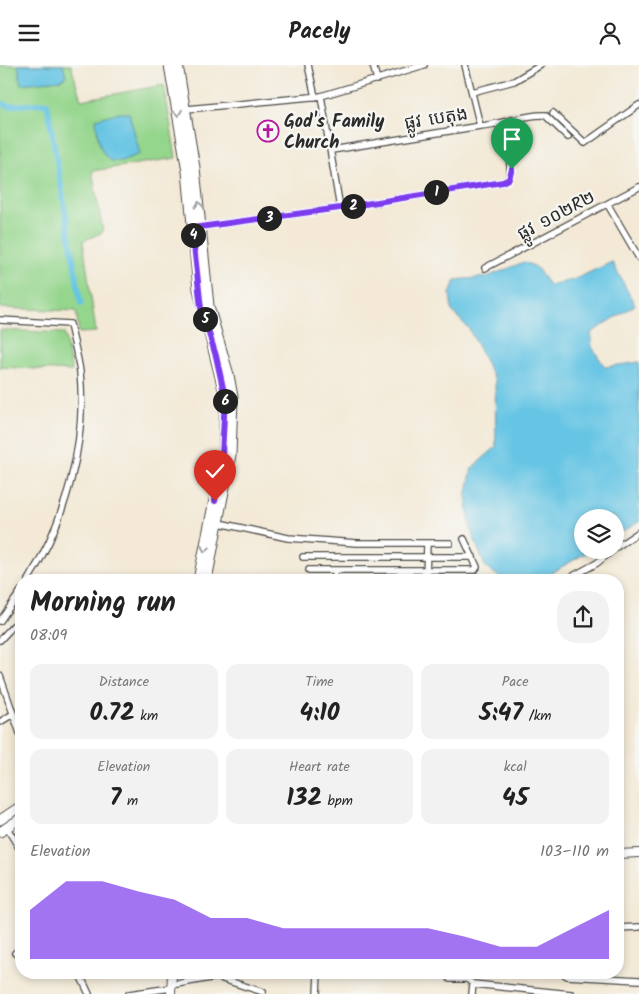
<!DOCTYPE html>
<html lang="en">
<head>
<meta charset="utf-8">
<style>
  :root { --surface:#fff; --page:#f2f2f2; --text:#222; --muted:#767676; --accent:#7c3aed }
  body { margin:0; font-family:Kalam,"Noto Sans Khmer",sans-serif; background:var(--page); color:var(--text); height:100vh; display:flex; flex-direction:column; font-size:19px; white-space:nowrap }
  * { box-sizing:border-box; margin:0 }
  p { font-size:16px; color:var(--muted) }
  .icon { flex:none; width:28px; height:28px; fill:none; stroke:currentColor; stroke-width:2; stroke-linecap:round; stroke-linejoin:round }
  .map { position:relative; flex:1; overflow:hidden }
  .drawer { position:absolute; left:15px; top:509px; width:609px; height:405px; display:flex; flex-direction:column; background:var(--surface); border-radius:20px; box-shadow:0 2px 8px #0003 }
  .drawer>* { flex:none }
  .buttons { position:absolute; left:574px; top:444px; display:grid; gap:10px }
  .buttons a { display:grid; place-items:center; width:50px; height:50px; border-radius:50%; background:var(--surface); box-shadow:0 2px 8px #0003; font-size:25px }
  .pin { position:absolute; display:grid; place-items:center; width:42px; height:42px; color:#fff; margin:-51px -21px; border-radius:50% 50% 50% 0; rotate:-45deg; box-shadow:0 0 5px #0007 }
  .pin .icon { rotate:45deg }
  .km { position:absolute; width:25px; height:25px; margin:-12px; border-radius:50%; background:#222; color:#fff; font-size:14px; line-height:25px; text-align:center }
  .round { display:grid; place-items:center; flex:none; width:52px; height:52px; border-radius:20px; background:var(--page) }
  .summary { display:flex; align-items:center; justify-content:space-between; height:85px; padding:0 15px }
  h1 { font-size:28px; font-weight:700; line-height:38px }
  .metrics { display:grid; grid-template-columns:repeat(3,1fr); gap:8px; height:85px; padding:5px 15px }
  .metrics div { display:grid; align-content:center; border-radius:12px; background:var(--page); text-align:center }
  .metrics b { font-size:25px; font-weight:700 }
  .metrics small { font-size:14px; font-weight:400 }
  .metrics p { font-size:14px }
  .chart { height:140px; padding:10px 15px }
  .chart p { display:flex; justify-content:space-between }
  .chart svg { width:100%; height:90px; margin-top:5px; fill:var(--accent); opacity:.7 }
  header { display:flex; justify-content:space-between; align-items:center; height:65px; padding:0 15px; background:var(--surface); font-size:22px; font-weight:700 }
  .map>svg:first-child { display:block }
</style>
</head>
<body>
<header><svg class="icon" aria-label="menu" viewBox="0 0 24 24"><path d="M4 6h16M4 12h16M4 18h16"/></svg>Pacely<svg class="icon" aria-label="person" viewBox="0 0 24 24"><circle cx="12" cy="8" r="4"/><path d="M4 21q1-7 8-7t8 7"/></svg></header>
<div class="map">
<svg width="639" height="929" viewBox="0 0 639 929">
  <rect width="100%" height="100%" fill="#f6f6f2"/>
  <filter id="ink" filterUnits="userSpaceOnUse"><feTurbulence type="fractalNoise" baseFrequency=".02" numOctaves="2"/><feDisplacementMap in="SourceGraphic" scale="10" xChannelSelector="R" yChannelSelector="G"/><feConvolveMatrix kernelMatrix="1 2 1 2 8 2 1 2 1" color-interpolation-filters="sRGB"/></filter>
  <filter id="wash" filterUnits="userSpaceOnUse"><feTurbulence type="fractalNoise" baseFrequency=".0096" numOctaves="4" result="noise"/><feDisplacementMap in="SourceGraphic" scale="20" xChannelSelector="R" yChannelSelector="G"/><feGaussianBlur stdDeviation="1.12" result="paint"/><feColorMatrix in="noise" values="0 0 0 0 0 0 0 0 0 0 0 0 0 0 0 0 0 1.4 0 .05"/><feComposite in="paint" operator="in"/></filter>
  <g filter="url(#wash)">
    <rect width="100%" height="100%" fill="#f3e9d6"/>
    <path fill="#95d68d" stroke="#60805c" d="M0,0h71l10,35 83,-15 12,73 -84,13 11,61 -20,9 13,91 -17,1 -3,-22 -76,-3z
      M0,265l64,3 8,38 -72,-4z"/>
    <path fill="#66c5e4" stroke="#487888" d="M18,0h45l3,11 -5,4 -40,4z
      M116,48h13l11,41 -19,7h-10c-14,-11 -13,-26 -15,-42z
      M524,197l12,5 13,18 24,-5 39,-18 23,43 -44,28 1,14 13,20 34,-5v160l-24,14v-19h-33v33h9l-52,30h-36l-18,-14 -14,-35 -5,-34 6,-29 24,-21 -1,-66 -26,-52 -17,-18 -2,-17 5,-14 32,-3z"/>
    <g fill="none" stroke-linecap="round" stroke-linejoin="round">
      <path stroke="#66c5e4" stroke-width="5.5" d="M0,37l8,4 39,-3 34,201"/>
    </g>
  </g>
  <g filter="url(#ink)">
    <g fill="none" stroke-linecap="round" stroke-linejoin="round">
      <g stroke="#494845" stroke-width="8">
        <path id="minor" d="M308,0l7,32
          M373,0l4,15
          M465,0l15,61
          M472,27l42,-11 27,-16
          M321,31l19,112
          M187,44l134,-13 103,-31
          M553,48l32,30 54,-38
          M332,85l148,-24c22,-1 43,-12 65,-11l23,22
          M608,140l31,53
          M199,162l141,-19 163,-26 6,-4c3,-10 -2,-47 -11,-53
          M485,203l154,-81
          M0,255l70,4c3,16 8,32 10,48 7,70 -14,149 -52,208
          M219,458l69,15 69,5h93
          M615,483l24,-16
          M303,492h170
          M309,505h166l2,-3 -13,-28
          M335,515v-10
          M426,515l1,-37
          M566,515l31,-17 16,-13
          M0,556l21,-30
          M0,575l13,-14 8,-5
          M0,611l21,60
          M0,657l13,-8
          M7,763l14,23
          M618,863l21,-1
          M15,888l6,5
          M74,908l7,4 8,17
          M563,908l4,3 72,4
          M450,914h17l6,5 98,10
          M171,920l45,-8 47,15
          M129,929l42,-6
          M317,929l1,-21
          M472,929l1,-10"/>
      </g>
      <g stroke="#494845" stroke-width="10">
        <path id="tertiary" d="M618,789l21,-1
          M171,929l1,-21"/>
      </g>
      <g stroke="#494845" stroke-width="11">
        <path id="secondary" d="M169,0l18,106 11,118 27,108 -2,58 -25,125
          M178,0l17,103 14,138 20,69 4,22 -2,58 -24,125
          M0,755l21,-14
          M0,767l21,-14"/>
      </g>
      <use href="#minor" stroke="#fff" stroke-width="5.5"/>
      <use href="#tertiary" stroke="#fff" stroke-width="8"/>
      <use href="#secondary" stroke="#fff" stroke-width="9"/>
    </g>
    <defs><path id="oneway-chevron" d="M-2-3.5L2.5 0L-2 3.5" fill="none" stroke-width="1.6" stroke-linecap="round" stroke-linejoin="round" transform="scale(1.25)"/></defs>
    <g stroke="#a0a0a0">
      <use href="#oneway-chevron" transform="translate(178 48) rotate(81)"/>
      <use href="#oneway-chevron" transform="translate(199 140) rotate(-94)"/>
      <use href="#oneway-chevron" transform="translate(205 484) rotate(102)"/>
    </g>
  </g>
  <g fill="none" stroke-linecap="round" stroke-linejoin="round" filter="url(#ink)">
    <g stroke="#fff" stroke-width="10">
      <path id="route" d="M215,436l7,-46 3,-58 -9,-41 -15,-48 -9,-80 148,-20 163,-26 6,-3 3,-10"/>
    </g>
    <use href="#route" stroke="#7c3aed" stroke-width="6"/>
  </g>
  <defs>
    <g id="church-ring" transform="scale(1.125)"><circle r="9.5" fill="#f6f6f2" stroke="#b5179e" stroke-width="1.5"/><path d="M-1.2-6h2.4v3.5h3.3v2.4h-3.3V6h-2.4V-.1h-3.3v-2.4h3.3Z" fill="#b5179e"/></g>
  </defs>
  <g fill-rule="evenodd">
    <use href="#church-ring" x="268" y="66"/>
  </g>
  <g text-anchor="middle" stroke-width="4.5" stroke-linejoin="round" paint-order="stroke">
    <g font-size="18" fill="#2b2b2b" stroke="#f6f6f2">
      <text transform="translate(436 53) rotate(-9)" y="6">ផ្លូវ បេតុង</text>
      <text transform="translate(556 150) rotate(-28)" y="6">ផ្លូវ ១០២R២</text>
    </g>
    <g font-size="18" font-weight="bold" fill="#2b2b2b" stroke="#f6f6f2" text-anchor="start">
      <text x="284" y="62">God's Family<tspan x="284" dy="21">Church</tspan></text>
    </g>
  </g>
</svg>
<div class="buttons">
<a><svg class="icon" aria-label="layers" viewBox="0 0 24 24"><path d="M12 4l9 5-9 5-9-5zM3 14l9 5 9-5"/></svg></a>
</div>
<div class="pin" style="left:512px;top:104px;background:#1e9e55"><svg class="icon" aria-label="arrive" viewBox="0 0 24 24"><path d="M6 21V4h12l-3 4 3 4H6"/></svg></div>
<div class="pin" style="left:215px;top:436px;background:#d93025"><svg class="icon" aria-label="check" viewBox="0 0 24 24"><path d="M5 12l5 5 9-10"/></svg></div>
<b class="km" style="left:436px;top:127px">1</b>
<b class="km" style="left:353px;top:141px">2</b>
<b class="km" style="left:269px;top:153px">3</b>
<b class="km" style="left:193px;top:170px">4</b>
<b class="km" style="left:205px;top:254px">5</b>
<b class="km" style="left:225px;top:336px">6</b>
<section class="drawer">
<div class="summary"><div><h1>Morning run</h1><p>08:09</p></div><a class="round"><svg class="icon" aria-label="share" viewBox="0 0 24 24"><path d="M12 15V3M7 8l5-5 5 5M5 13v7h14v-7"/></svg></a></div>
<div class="metrics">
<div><p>Distance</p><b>0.72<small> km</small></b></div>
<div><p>Time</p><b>4:10</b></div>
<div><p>Pace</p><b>5:47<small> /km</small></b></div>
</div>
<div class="metrics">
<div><p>Elevation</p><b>7<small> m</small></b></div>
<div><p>Heart rate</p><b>132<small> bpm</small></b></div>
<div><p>kcal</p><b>45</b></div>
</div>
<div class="chart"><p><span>Elevation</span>103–110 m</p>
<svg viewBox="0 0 160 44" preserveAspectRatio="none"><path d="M0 44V20L10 6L20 6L30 11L40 15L50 24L60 24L70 29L80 29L90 29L100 29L110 29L120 33L130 38L140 38L150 29L160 20V44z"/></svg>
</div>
</section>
</div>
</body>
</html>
